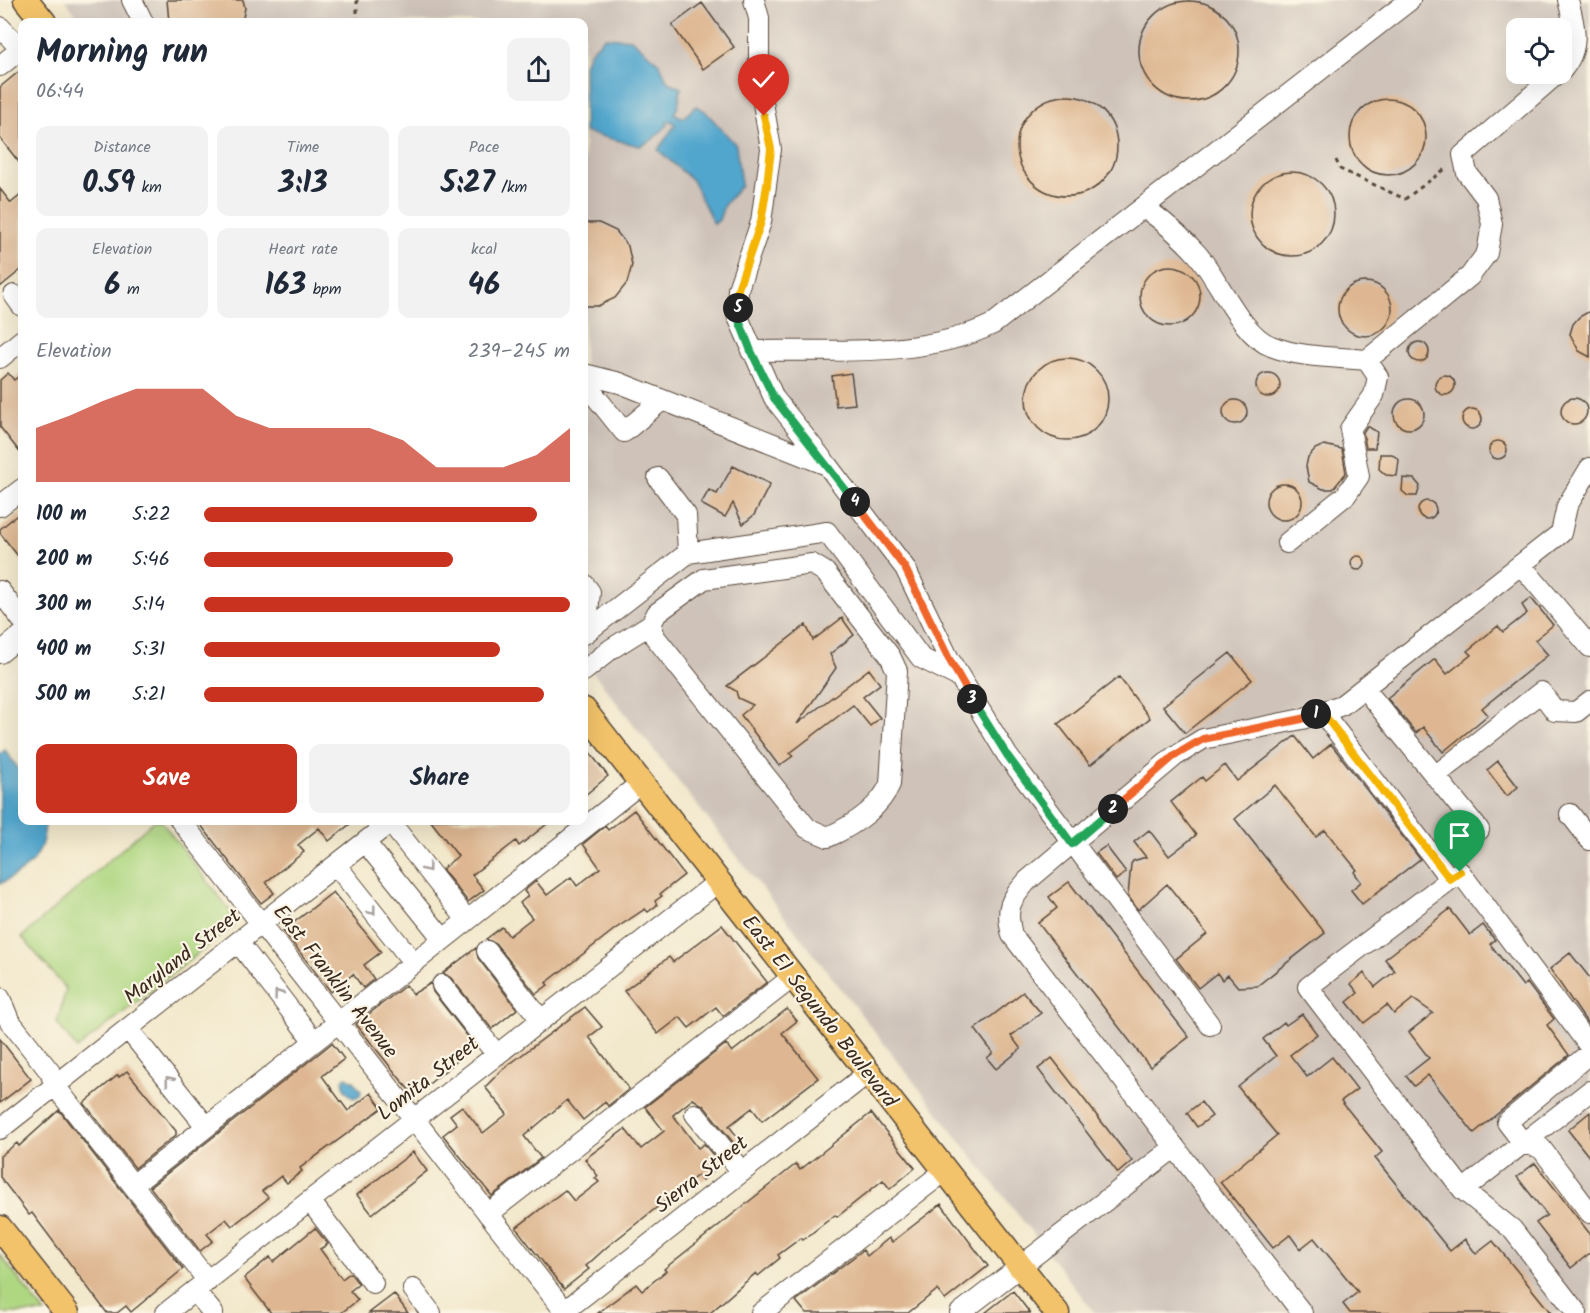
<!DOCTYPE html>
<html lang="en">
<head>
<meta charset="utf-8">
<style>
  :root { --surface:#fff; --page:#f2f2f3; --text:#1f2937; --muted:#747a83; --accent:#c8321e }
  body { margin:0; font-family:Kalam,sans-serif; background:var(--page); color:var(--text); height:100vh; display:flex; flex-direction:column; font-size:22px; white-space:nowrap }
  * { box-sizing:border-box; margin:0 }
  p { font-size:20px; color:var(--muted) }
  .icon { flex:none; width:33px; height:33px; fill:none; stroke:currentColor; stroke-width:2; stroke-linecap:round; stroke-linejoin:round }
  .map { position:relative; flex:1; overflow:hidden }
  .panel { position:absolute; left:18px; top:18px; width:570px; height:807px; display:flex; flex-direction:column; background:var(--surface); border-radius:12px; box-shadow:0 6px 24px #0002 }
  .panel>* { flex:none }
  .fabs { position:absolute; left:1506px; top:18px; display:grid; gap:12px }
  .fabs a { display:grid; place-items:center; width:66px; height:66px; border-radius:12px; background:var(--surface); box-shadow:0 6px 24px #0002; font-size:30px }
  .pin { position:absolute; display:grid; place-items:center; width:51px; height:51px; color:#fff; margin:-62px -26px; border-radius:50% 50% 50% 0; rotate:-45deg; box-shadow:0 0 6px #0007 }
  .pin .icon { rotate:45deg }
  .km { position:absolute; width:30px; height:30px; margin:-15px; border-radius:50%; background:#222; color:#fff; font-size:16px; line-height:30px; text-align:center }
  .round { display:grid; place-items:center; flex:none; width:63px; height:63px; border-radius:12px; background:var(--page) }
  .headline { display:flex; align-items:center; justify-content:space-between; height:102px; padding:0 18px }
  h1 { font-size:33px; font-weight:600; line-height:45px }
  .figures { display:grid; grid-template-columns:repeat(3,1fr); gap:9px; height:102px; padding:6px 18px }
  .figures div { display:grid; align-content:center; border-radius:12px; background:var(--page); text-align:center }
  .figures b { font-size:30px; font-weight:600 }
  .figures small { font-size:16px; font-weight:400 }
  .figures p { font-size:16px }
  .chart { height:168px; padding:12px 18px }
  .chart p { display:flex; justify-content:space-between }
  .chart svg { width:100%; height:108px; margin-top:6px; fill:var(--accent); opacity:.7 }
  .cta { display:flex; gap:12px; margin-top:auto; padding:12px 18px }
  .cta a { flex:1; height:69px; border-radius:12px; background:var(--accent); color:#fff; font-size:24px; font-weight:600; line-height:69px; text-align:center }
  .cta a+a { background:var(--page); color:var(--text) }
  ul { padding:0 18px; list-style:none; font-size:20px }
  li { display:grid; grid-template-columns:96px 72px 1fr; align-items:center; height:45px }
  li i { height:15px; border-radius:8px; background:var(--accent) }
  .map>svg:first-child { display:block }
</style>
</head>
<body>
<div class="map">
<svg width="1590" height="1313" viewBox="0 0 1590 1313">
  <rect width="100%" height="100%" fill="#fcf5e5"/>
  <filter id="ink" filterUnits="userSpaceOnUse"><feTurbulence type="fractalNoise" baseFrequency=".0167" numOctaves="2"/><feDisplacementMap in="SourceGraphic" scale="12" xChannelSelector="R" yChannelSelector="G"/><feConvolveMatrix kernelMatrix="1 2 1 2 8 2 1 2 1" color-interpolation-filters="sRGB"/></filter>
  <filter id="wash" filterUnits="userSpaceOnUse"><feTurbulence type="fractalNoise" baseFrequency=".008" numOctaves="4" result="noise"/><feDisplacementMap in="SourceGraphic" scale="24" xChannelSelector="R" yChannelSelector="G"/><feGaussianBlur stdDeviation="1.35" result="paint"/><feColorMatrix in="noise" values="0 0 0 0 0 0 0 0 0 0 0 0 0 0 0 0 0 1.4 0 .05"/><feComposite in="paint" operator="in"/></filter>
  <g filter="url(#wash)">
    <rect width="100%" height="100%" fill="#f2e8cc"/>
    <path fill="#cec2b9" fill-rule="evenodd" d="M65,0h1525v1313h-495l-511,-652v-639h-502zM1516,28h46v46h-46z"/>
    <path fill="#afd782" stroke="#758050" stroke-width="1.5" d="M155,820l6,1 73,95 -1,10 -156,123 -20,-26 9,-34 -44,-52z
      M0,1255l45,58h-45z"/>
    <path fill="#51a6cd" stroke="#466876" stroke-width="1.5" d="M605,37l26,2 28,24 9,19 13,6 -3,19 -4,6 9,5 13,-12 8,4 32,35 5,40 -17,20 -5,15 -5,4 -22,-44 -34,-30 17,-25 -3,-4 -5,1v4l-15,14 -12,6 -56,-14v-68l6,-12z
      M5,750l17,24v46l23,1c-1,36 -15,47 -45,63v-130z
      M346,1077l8,4 7,10 -1,5 -7,2 -8,-8 -2,-11z"/>
    <g id="blocks">
      <path fill="#deb792" d="M167,0h76l2,8 -3,14h-73z
        M1139 51a50 50 0 1 1 100 0a50 50 0 1 1-100 0Z
        M702,3l32,44 -31,22 -31,-44z
        M22,69v97l-22,-28v-51z
        M1017 146a50 50 0 1 1 100 0a50 50 0 1 1-100 0Z
        M1350 137a38 38 0 1 1 76 0a38 38 0 1 1-76 0Z
        M1250 214a42 42 0 1 1 84 0a42 42 0 1 1-84 0Z
        M0,189l11,14 11,-9v75l-22,18z
        M584,223h15l17,8 12,15 4,19 -5,18 -12,15 -17,8h-14z
        M1140 296a30 30 0 1 1 60 0a30 30 0 1 1-60 0Z
        M1338 309a27 27 0 1 1 54 0a27 27 0 1 1-54 0Z
        M1590,311v46l-11,-6 -9,-17 3,-10 6,-7z
        M1409 352a10 10 0 1 1 20 0a10 10 0 1 1-20 0Z
        M1026 399a41 41 0 1 1 82 0a41 41 0 1 1-82 0Z
        M8,373l6,7 8,-6v81l-22,-28v-47z
        M851,373l4,31 -19,2 -4,-30z
        M1256 385a12 12 0 1 1 24 0a12 12 0 1 1-24 0Z
        M1435 385a10 10 0 1 1 20 0a10 10 0 1 1-20 0Z
        M1561 411a13 13 0 1 1 26 0a13 13 0 1 1-26 0Z
        M1394 414a15 15 0 1 1 30 0a15 15 0 1 1-30 0Z
        M1223 412a12 12 0 1 1 24 0a12 12 0 1 1-24 0Z
        M1462 419a10 10 0 1 1 20 0a10 10 0 1 1-20 0Z
        M1367,426l10,6 -2,16h-9l-3,-16z
        M1489 450a9 9 0 1 1 18 0a9 9 0 1 1-18 0Z
        M1324,445l18,4 4,24 -13,16h-10l-14,-7 -3,-16 2,-9 7,-8z
        M1380,454h12l7,6 -2,16 -11,-1 -7,-6z
        M733,466l37,18 -16,31 -11,9 -10,-21 -8,14 -24,-13 8,-14 8,4z
        M1403,478l11,1 6,7 -3,10h-9l-6,-5z
        M1266 502a18 18 0 1 1 36 0a18 18 0 1 1-36 0Z
        M1418 510a9 9 0 1 1 18 0a9 9 0 1 1-18 0Z
        M22,511v50l-22,-28v-4z
        M1351 563a7 7 0 1 1 14 0a7 7 0 1 1-14 0Z
        M1531,598l22,27 -18,15 13,15 -66,53 6,7 -45,37 -20,-25 -7,6 -29,-35 48,-39 12,15 24,-19 -4,-4 31,-25 5,6 24,-19 -5,-8z
        M842,618l12,17 -24,19 6,14 -39,56 72,-55 11,15 -17,13 17,21 -10,8 -17,-21 -63,48 3,3 -14,10 -38,-51 12,-10 -15,-7 -2,-7 -9,-5 79,-61 7,15z
        M1230,653l22,27 -67,53 -22,-27z
        M1119,677l31,41 -60,47 -32,-41z
        M1295,736l18,23 18,-15 89,115 -58,45 -11,-14 10,-8 -7,-10 3,-2 -32,-40 -9,7 -41,-52 -40,34 90,114 -68,53 -19,1 -10,-12 -6,5 -5,-7 -19,15 -22,-29 31,-25 -40,-50 -29,26 -10,-14 3,-32 2,-3 13,-4 -12,-15 15,-12 20,26 27,-21 -25,-33 31,-25 3,4 20,-16 12,16z
        M584,745l24,31 -24,20z
        M1498,761l20,26 -11,9 -20,-26z
        M634,810l50,65 -24,19 2,2 -7,5 2,4 -9,7 -3,-3 -30,20 -69,54 2,2 -12,9 -40,-50 -10,-5 16,-12 7,9 23,-18 -12,-15 8,-7 -4,-5 12,-10 11,14 24,-18 6,9 23,-18 -17,-24 22,-18 3,4z
        M197,820h158l-26,21 -10,-13 -21,17 6,7 -38,30 8,11 -13,10z
        M430,820h122l-33,26 -3,-5 -44,34 12,15 -16,12 -26,-33 16,-13z
        M1106,846l20,26 -10,8 -20,-27z
        M1069,882l120,155 -39,30 -112,-144 19,-15 -8,-11z
        M333,892l48,60 -17,13 10,14 -11,9 -10,-14 -22,18 -48,-61z
        M1450,909l20,26 13,-10 12,15 -5,4 33,42 4,-3 27,36 -7,6 22,30 -95,78 -46,-58 -14,11 -8,-10 23,-18 -20,-26 24,-19 -20,-14 -19,15 -7,-9 -23,18 -17,-21 11,-9 -7,-9 13,-11 11,14 20,-16 -10,-12z
        M722,925l45,57 -44,34 -7,-9 -27,21 -9,-11 -22,17 -34,-43 45,-34 4,5z
        M476,948l2,10 39,51 -25,20 -41,-51 -8,-5z
        M1570,953l20,25v49l-40,-58z
        M431,983l2,9 40,51 -12,11 2,2 -44,36 -10,-2 -53,-66 50,-39 7,9z
        M1023,992l18,21 -30,23 10,13 -25,20 -9,-11 6,-5 -18,-24z
        M585,1007l17,20 -13,10 40,52 -21,17 -3,-4 -22,18 -16,-20 -43,36 17,22 -49,38 -49,-61 14,-11 -7,-9 12,-9 21,27 24,-19 -22,-27 17,-17z
        M787,1009l10,12 -15,12 36,45 -56,43 -10,-13 -23,18 16,21 -5,4 -36,-45 -11,-7 -20,16 25,33 6,-4 17,21 -19,16 -4,-6 -90,71 -22,20 3,3 -25,20 -48,-61 49,-38 9,11 25,-19 -4,-4 3,-2 -13,-17 40,-30 16,20 23,-18 -19,-24 81,-63 6,8z
        M1302,1014l15,20 -27,21 17,22 25,-20 25,32 -16,12 41,51 -7,6 75,93 15,-12 11,15 17,-13 58,72h-201l-7,-9 15,-12 -44,-54 -14,11 -10,-14 -17,13 -53,-66 57,-47 -39,-48 38,-31 -13,-17 21,-17 2,3z
        M0,1039l31,40 -31,24z
        M332,1043l12,16 -22,17 26,35 23,-18 11,15 -82,60 2,3 -15,12 -6,-7 -19,15 6,6 -2,3 -34,26 -6,-7 -19,15 6,7 -13,10 -50,-64z
        M1052,1058l80,103 -14,12 -80,-104z
        M127,1071l49,60v4l-41,33 -51,-65 34,-28 1,2z
        M1201,1102l11,14 -15,11 -10,-14z
        M59,1110l124,159 -52,43 -5,-6 -9,7h-10l-75,-100 -3,2 -29,-38v-21l17,-13 2,3z
        M1590,1112v46l-22,-28z
        M871,1113l44,55 -25,21 -7,-9 -46,37 -2,-2 -32,25 -2,-2 -23,17 2,3 -22,18 -2,-3 -46,40h-112l38,-29 6,7 24,-20 -2,-2 132,-105 4,6z
        M413,1152l14,19 -55,43 -15,-19z
        M1535,1163l55,71v19l-19,15 -35,-45 11,-8 -30,-38z
        M941,1204l47,62 -43,34 -8,-10 -29,23h-102l-10,-12 67,-51 4,6 22,-18 3,4z
        M315,1228l13,16 -8,5 22,30 8,-6 9,11 -9,7 8,9 -17,13h-70l-27,-35 26,-21 3,5z
        M1013,1291l17,22h-45z
        M394,1294l14,19h-39z"/>
    </g>
  </g>
  <g filter="url(#ink)">
    <use href="#blocks" fill-opacity="0" stroke="#564638" stroke-width="1.5"/>
    <g fill="none" stroke-linecap="round" stroke-linejoin="round">
      <g stroke="#564638" stroke-width="22">
        <path id="minor" d="M132,0l11,22
          M754,0l5,18v62l12,69 -10,73 -23,67 -1,26 37,83 53,67
          M0,27l21,22
          M0,66l22,-18
          M1562,70c19,-22 13,-44 6,-70
          M1145,208c18,13 36,28 52,46 22,25 44,81 74,92 29,12 66,11 96,14l11,17 -4,18 -24,34 9,47 -13,19 -59,48
          M14,295l8,11
          M751,351c79,-2 171,8 242,-27l417,-324
          M0,358l22,-18
          M1367,360l103,-84 17,-23 5,-29 -6,-26 -19,-25 -4,-18 94,-81
          M584,374l36,9 207,82 78,103 44,91 58,96 203,270
          M584,382l40,50 38,-32
          M658,478l28,37 2,38
          M0,506l22,-17
          M1521,565l69,82
          M584,584l6,8 -4,40
          M0,591l22,29
          M584,634l104,-81 139,-21 94,126 38,19
          M0,653l22,-18
          M584,671l27,-22 40,-25 6,-11 47,-34 108,-15 13,8 65,84 7,15 -7,113c-11,26 -38,42 -62,53l-21,-9 -152,-191 -4,-13
          M1364,688l115,142
          M1322,712l128,167
          M1435,776l106,-84 14,19 21,1 14,-11
          M1570,814l20,26
          M180,820l386,493
          M390,822l77,98
          M365,842l78,97
          M336,865l77,97
          M238,942l75,98
          M487,951l54,69
          M442,985l55,70
          M0,998l9,22 41,52 5,14 153,195
          M128,1029l77,96
          M1590,1053l-83,69 16,21 18,5 49,65
          M695,1114l47,58
          M0,1129l393,-309
          M133,1185l508,-402
          M1463,1190l127,-99
          M310,1201l63,82
          M488,1214l305,-237
          M413,1289l18,24
          M195,1291l18,22
          M166,1313l552,-431
          M562,1313l306,-240
          M761,1313l184,-142
          M960,1313l215,-166
          M1302,1313l-290,-378c-7,-28 -2,-34 15,-54l148,-125 28,-17 99,-20 40,-14 219,-172 6,-27 23,-38
          M1577,1313l-65,-84 -49,-39 -155,-203 152,-115 130,175"/>
      </g>
      <g stroke="#564638" stroke-width="27">
        <path id="major" d="M26,0l18,22
          M584,710l473,603
          M0,1228l67,85"/>
      </g>
      <path stroke="#564638" stroke-width="3" stroke-dasharray="4.5 4.5" stroke-linecap="butt" d="M357,22v-22
        M1336,160l4,9 65,30 43,-32"/>
      <use href="#minor" stroke="#fff" stroke-width="20"/>
      <use href="#major" stroke="#f2c36a" stroke-width="24"/>
    </g>
    <defs><path id="oneway-chevron" d="M-2-3.5L2.5 0L-2 3.5" fill="none" stroke-width="1.6" stroke-linecap="round" stroke-linejoin="round" transform="scale(1.5)"/></defs>
    <g stroke="#a79f9a">
      <use href="#oneway-chevron" transform="translate(427 868) rotate(52)"/>
      <use href="#oneway-chevron" transform="translate(372 911) rotate(52)"/>
      <use href="#oneway-chevron" transform="translate(278 994) rotate(-127)"/>
      <use href="#oneway-chevron" transform="translate(169 1080) rotate(-129)"/>
    </g>
  </g>
  <g fill="none" stroke-linecap="round" stroke-linejoin="round" filter="url(#ink)">
    <g stroke="#fff" stroke-width="12">
      <path id="split-1" d="M1316,714l6,-2 128,167 10,-7"/>
    </g>
    <g stroke="#fff" stroke-width="12">
      <path id="split-2" d="M1113,809l61,-53 29,-17 99,-20 14,-5"/>
    </g>
    <g stroke="#fff" stroke-width="12">
      <path id="split-3" d="M972,699l35,56 65,89 41,-35"/>
    </g>
    <g stroke="#fff" stroke-width="12">
      <path id="split-4" d="M855,502l50,66 44,91 23,40"/>
    </g>
    <g stroke="#fff" stroke-width="12">
      <path id="split-5" d="M738,308l-1,7 14,36 23,47 81,104"/>
    </g>
    <g stroke="#fff" stroke-width="12">
      <path id="split-6" d="M738,308v-19l23,-67 6,-37 4,-36 -7,-33"/>
    </g>
    <use href="#split-1" stroke="#f5b400" stroke-width="8"/>
    <use href="#split-2" stroke="#f0652b" stroke-width="8"/>
    <use href="#split-3" stroke="#22a559" stroke-width="8"/>
    <use href="#split-4" stroke="#f0652b" stroke-width="8"/>
    <use href="#split-5" stroke="#22a559" stroke-width="8"/>
    <use href="#split-6" stroke="#f5b400" stroke-width="8"/>
  </g>
  <g text-anchor="middle" stroke-width="4.5" stroke-linejoin="round" paint-order="stroke">
    <g font-size="21" fill="#3b2a1e" stroke="#fcf5e5">
      <text transform="translate(182 956) rotate(-38)" y="7">Maryland Street</text>
      <text transform="translate(336 981) rotate(52)" y="7">East Franklin Avenue</text>
      <text transform="translate(820 1011) rotate(52)" y="7">East El Segundo Boulevard</text>
      <text transform="translate(428 1078) rotate(-38)" y="7">Lomita Street</text>
      <text transform="translate(701 1174) rotate(-38)" y="7">Sierra Street</text>
    </g>
  </g>
</svg>
<div class="fabs">
<a><svg class="icon" aria-label="locate" viewBox="0 0 24 24"><circle cx="12" cy="12" r="6"/><path d="M12 2v4M12 18v4M2 12h4M18 12h4"/></svg></a>
</div>
<div class="pin" style="left:1460px;top:872px;background:#1e9e55"><svg class="icon" aria-label="arrive" viewBox="0 0 24 24"><path d="M6 21V4h12l-3 4 3 4H6"/></svg></div>
<div class="pin" style="left:764px;top:116px;background:#d93025"><svg class="icon" aria-label="check" viewBox="0 0 24 24"><path d="M5 12l5 5 9-10"/></svg></div>
<b class="km" style="left:1316px;top:714px">1</b>
<b class="km" style="left:1113px;top:809px">2</b>
<b class="km" style="left:972px;top:699px">3</b>
<b class="km" style="left:855px;top:502px">4</b>
<b class="km" style="left:738px;top:308px">5</b>
<section class="panel">
<div class="headline"><div><h1>Morning run</h1><p>06:44</p></div><a class="round"><svg class="icon" aria-label="share" viewBox="0 0 24 24"><path d="M12 15V3M7 8l5-5 5 5M5 13v7h14v-7"/></svg></a></div>
<div class="figures">
<div><p>Distance</p><b>0.59<small> km</small></b></div>
<div><p>Time</p><b>3:13</b></div>
<div><p>Pace</p><b>5:27<small> /km</small></b></div>
</div>
<div class="figures">
<div><p>Elevation</p><b>6<small> m</small></b></div>
<div><p>Heart rate</p><b>163<small> bpm</small></b></div>
<div><p>kcal</p><b>46</b></div>
</div>
<div class="chart"><p><span>Elevation</span>239–245 m</p>
<svg viewBox="0 0 160 44" preserveAspectRatio="none"><path d="M0 44V22L10 17L20 11L30 6L40 6L50 6L60 17L70 22L80 22L90 22L100 22L110 27L120 38L130 38L140 38L150 33L160 22V44z"/></svg>
</div>
<ul>
<li><b>100 m</b>5:22<i style="width:91%"></i></li>
<li><b>200 m</b>5:46<i style="width:68%"></i></li>
<li><b>300 m</b>5:14<i style="width:100%"></i></li>
<li><b>400 m</b>5:31<i style="width:81%"></i></li>
<li><b>500 m</b>5:21<i style="width:93%"></i></li>
</ul>
<div class="cta"><a>Save</a><a>Share</a></div>
</section>
</div>
</body>
</html>
